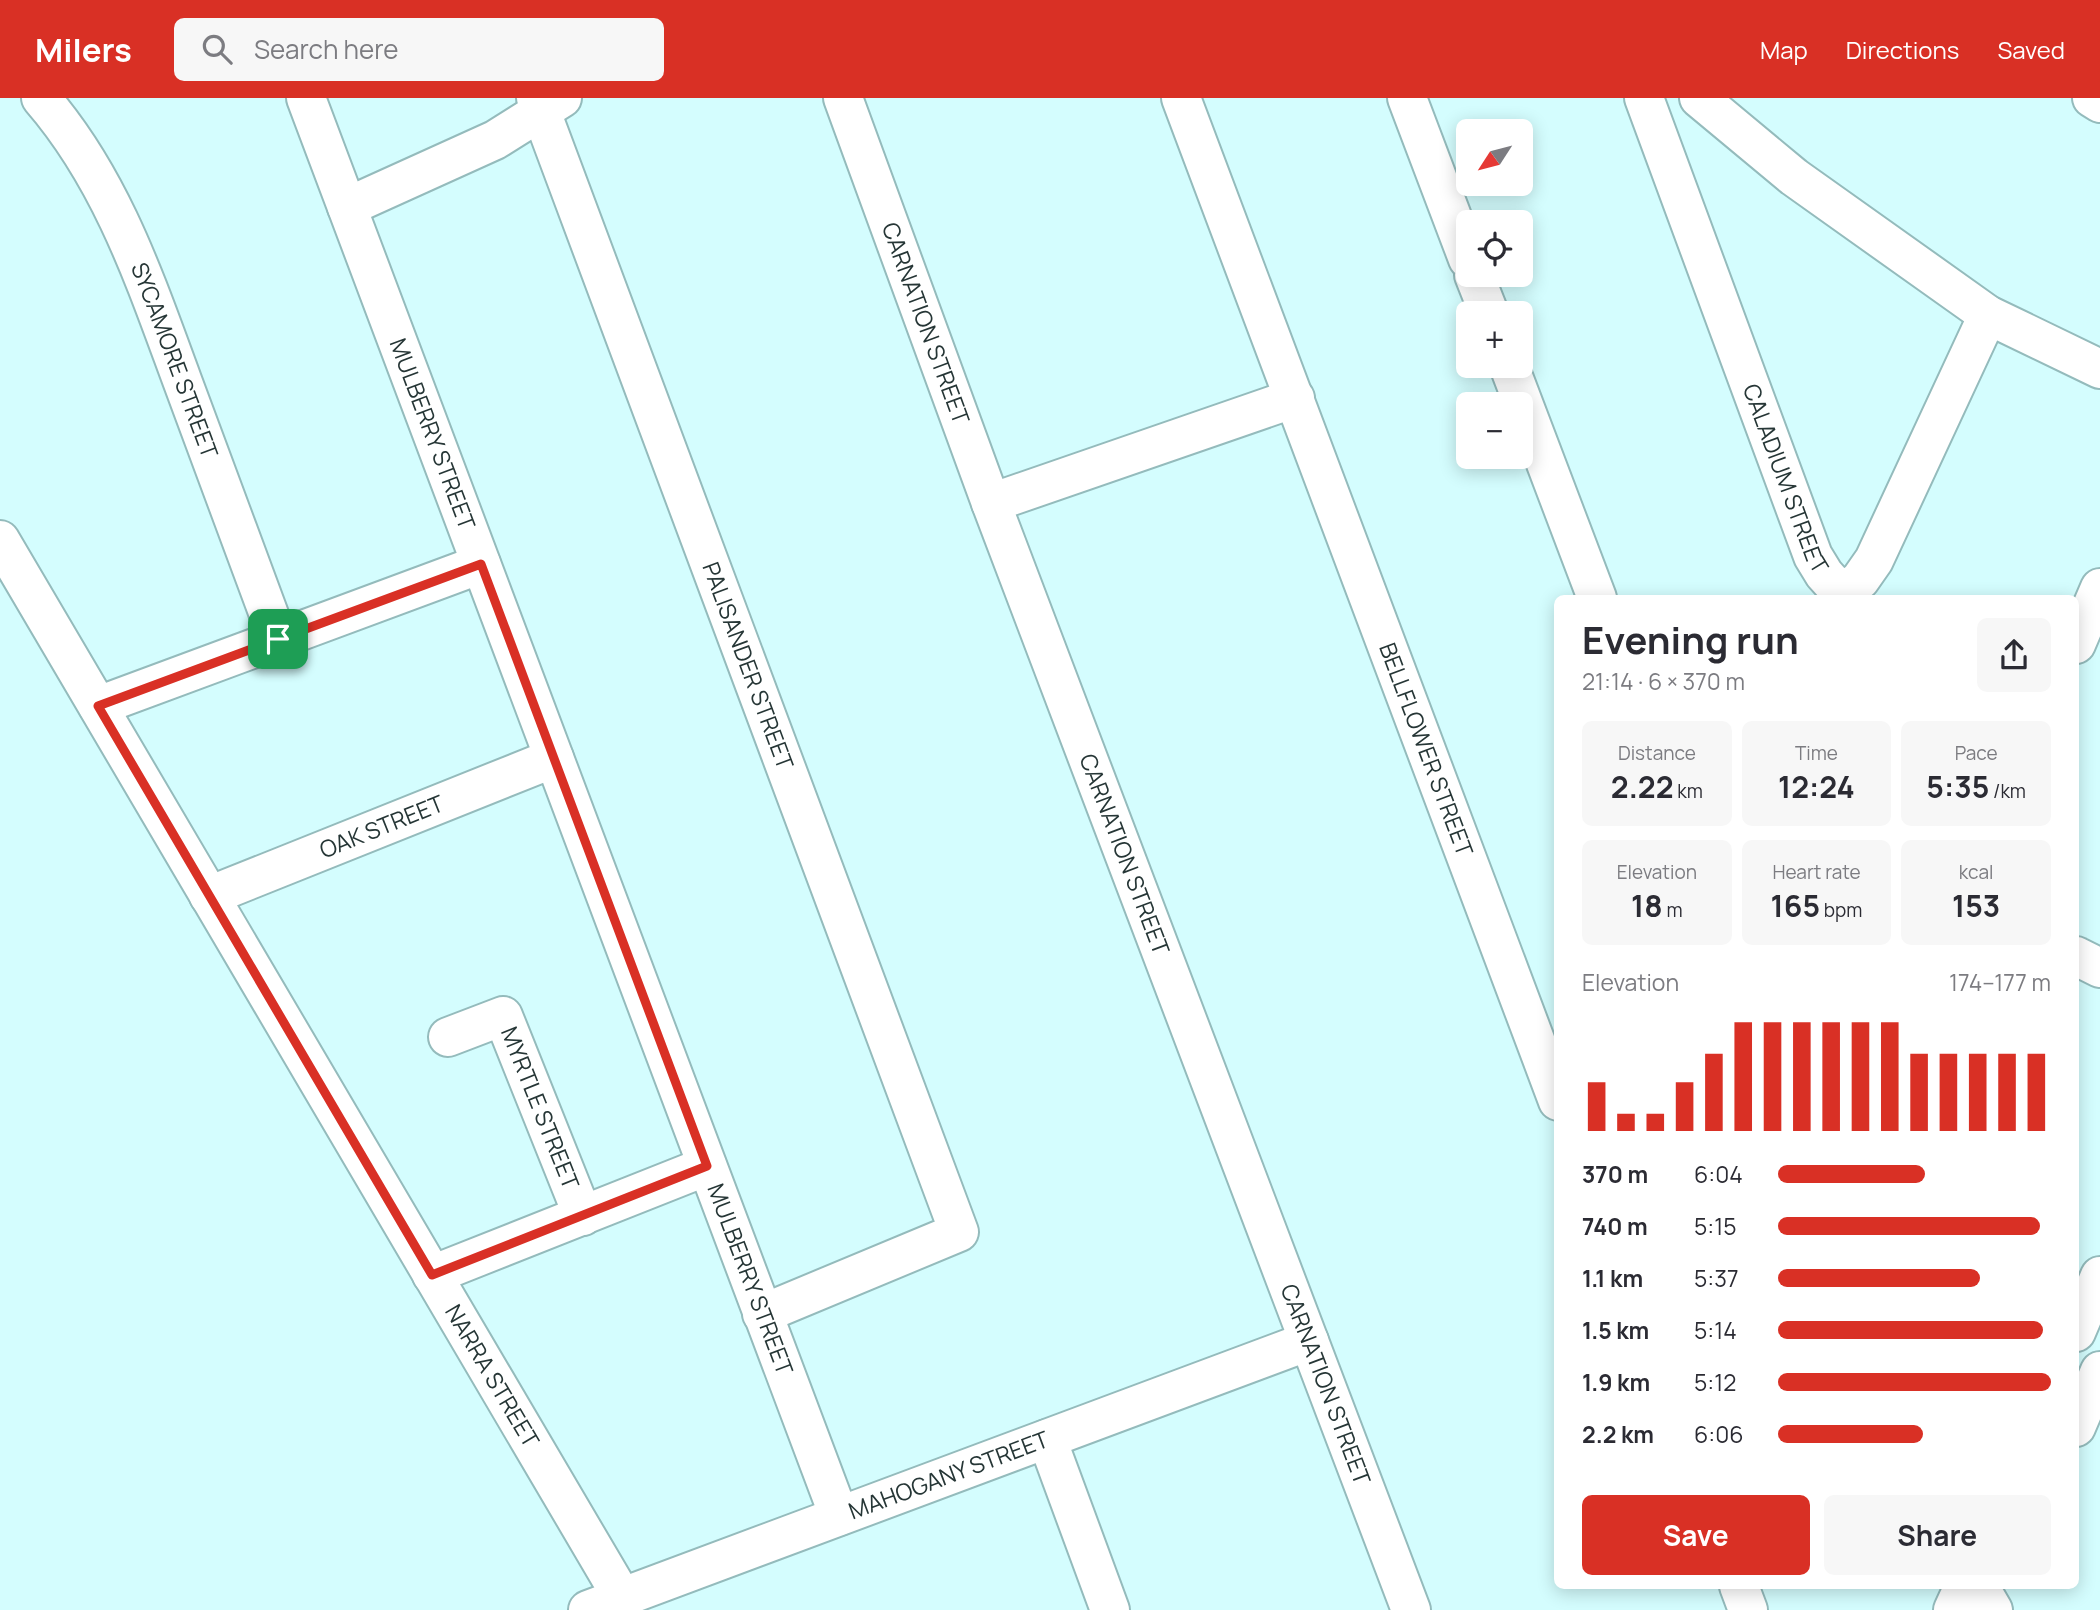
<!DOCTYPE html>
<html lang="en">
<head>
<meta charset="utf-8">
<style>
  :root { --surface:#fff; --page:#f7f7f7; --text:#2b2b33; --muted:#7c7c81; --accent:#d93025 }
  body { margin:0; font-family:Manrope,sans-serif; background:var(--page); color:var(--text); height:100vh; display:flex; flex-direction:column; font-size:26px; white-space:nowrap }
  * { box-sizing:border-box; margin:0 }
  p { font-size:23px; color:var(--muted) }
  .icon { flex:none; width:38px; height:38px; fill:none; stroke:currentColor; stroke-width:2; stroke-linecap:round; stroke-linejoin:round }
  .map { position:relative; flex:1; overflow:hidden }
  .sheet { position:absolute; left:1554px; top:497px; width:525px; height:994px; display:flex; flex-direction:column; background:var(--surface); border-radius:10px; box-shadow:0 4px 18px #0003 }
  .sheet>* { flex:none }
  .needle { width:46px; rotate:234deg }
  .buttons { position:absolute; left:1456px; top:21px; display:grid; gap:14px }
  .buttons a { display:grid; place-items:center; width:77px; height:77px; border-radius:10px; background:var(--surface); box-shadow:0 4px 18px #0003; font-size:35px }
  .pin { position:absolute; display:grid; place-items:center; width:60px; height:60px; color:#fff; margin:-30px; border-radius:14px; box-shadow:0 4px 10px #0006 }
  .round { display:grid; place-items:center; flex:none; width:74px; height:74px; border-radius:10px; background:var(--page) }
  .overview { display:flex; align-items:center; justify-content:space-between; height:119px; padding:0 28px }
  h1 { font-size:38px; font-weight:700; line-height:52px }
  .figures { display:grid; grid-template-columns:repeat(3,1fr); gap:10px; height:119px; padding:7px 28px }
  .figures div { display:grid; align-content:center; border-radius:10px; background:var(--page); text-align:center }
  .figures b { font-size:30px; font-weight:700 }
  .figures small { font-size:19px; font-weight:400 }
  .figures p { font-size:19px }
  .chart { height:196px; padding:14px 28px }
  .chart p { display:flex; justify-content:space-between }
  .chart svg { width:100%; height:126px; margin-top:7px; stroke:var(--accent); stroke-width:6 }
  .button { display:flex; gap:14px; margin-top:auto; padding:14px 28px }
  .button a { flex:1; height:80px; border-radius:10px; background:var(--accent); color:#fff; font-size:28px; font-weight:700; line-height:80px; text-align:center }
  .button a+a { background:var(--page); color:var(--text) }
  ul { padding:0 28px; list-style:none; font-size:23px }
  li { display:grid; grid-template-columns:112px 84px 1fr; align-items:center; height:52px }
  li i { height:18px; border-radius:9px; background:var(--accent) }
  header { display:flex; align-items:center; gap:42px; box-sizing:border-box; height:98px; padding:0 35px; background:var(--accent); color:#fff }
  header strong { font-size:33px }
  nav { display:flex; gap:38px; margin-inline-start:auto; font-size:24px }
  .search { width:490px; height:63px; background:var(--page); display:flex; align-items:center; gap:18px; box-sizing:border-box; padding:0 24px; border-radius:10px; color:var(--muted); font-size:26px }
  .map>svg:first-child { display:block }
</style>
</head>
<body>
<header>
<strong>Milers</strong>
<div class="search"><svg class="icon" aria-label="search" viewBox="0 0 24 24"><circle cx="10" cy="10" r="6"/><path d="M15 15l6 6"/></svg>Search here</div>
<nav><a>Map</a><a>Directions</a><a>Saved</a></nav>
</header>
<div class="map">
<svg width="2100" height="1512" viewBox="0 0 2100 1512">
  <rect width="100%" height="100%" fill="#d4fdfe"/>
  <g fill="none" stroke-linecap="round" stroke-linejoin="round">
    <g stroke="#94bbbc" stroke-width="42">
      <g id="minor">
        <path id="s1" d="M41,0c71,82 104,182 141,282 32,87 64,173 96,259"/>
        <path id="s2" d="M306,0l533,1418"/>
        <path id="s3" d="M536,0l423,1134 -197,82"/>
        <path id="s4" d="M843,0l148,405 420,1107"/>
        <path id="s5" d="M1181,0l377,1003"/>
        <path d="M1407,0l61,161"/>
        <path id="s6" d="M1644,0l169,458 11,18 18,20 18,-14 14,-20 114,-245"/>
        <path d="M1699,0l95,79 194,138 112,54"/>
        <path d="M2092,0l8,5"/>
        <path d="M347,109l148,-67 67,-42"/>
        <path d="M1474,177l15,38"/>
        <path d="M1509,268l88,232"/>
        <path d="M991,405l304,-105"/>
        <path id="s7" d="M0,442l622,1057"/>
        <path d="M2076,546l24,-56"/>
        <path d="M98,608l383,-142"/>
        <path id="s8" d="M209,798l345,-138"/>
        <path d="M2076,858l24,12"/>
        <path id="s9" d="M448,939l55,-21 80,200"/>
        <path d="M432,1177l275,-109"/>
        <path d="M2076,1234l24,-56"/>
        <path d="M2076,1329l24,-56"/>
        <path d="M1047,1341l63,171"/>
        <path d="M1739,1488l9,24"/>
        <path d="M1979,1488l14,24"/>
        <path id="s10" d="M588,1512l721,-269"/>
        <path d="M1953,1512l11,-24"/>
      </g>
    </g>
    <use href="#minor" stroke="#fff" stroke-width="38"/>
  </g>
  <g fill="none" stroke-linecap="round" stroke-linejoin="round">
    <g stroke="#fff" stroke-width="14">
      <path id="route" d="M481,466l226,602 -275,109 -334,-569z"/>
    </g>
    <use href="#route" stroke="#d93025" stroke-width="9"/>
  </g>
  <g text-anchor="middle" stroke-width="5" stroke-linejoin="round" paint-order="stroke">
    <g font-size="23" fill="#263636" stroke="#fff">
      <text dy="8" stroke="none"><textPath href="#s4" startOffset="240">CARNATION STREET</textPath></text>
      <text dy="8" stroke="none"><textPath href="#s1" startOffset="296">SYCAMORE STREET</textPath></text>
      <text dy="8" stroke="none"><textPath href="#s2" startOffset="359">MULBERRY STREET</textPath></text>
      <text dy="8" stroke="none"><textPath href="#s6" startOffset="406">CALADIUM STREET</textPath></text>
      <text dy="8" stroke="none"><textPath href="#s3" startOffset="606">PALISANDER STREET</textPath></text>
      <text dy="8" stroke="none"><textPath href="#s5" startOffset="696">BELLFLOWER STREET</textPath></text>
      <text dy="8" stroke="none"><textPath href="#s8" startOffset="186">OAK STREET</textPath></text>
      <text dy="8" stroke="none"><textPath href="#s4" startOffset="807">CARNATION STREET</textPath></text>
      <text dy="8" stroke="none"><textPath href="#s9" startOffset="158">MYRTLE STREET</textPath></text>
      <text dy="8" stroke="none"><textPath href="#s2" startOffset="1262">MULBERRY STREET</textPath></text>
      <text dy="8" stroke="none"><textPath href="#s7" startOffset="970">NARRA STREET</textPath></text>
      <text dy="8" stroke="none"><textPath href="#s4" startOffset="1374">CARNATION STREET</textPath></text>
      <text dy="8" stroke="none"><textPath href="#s10" startOffset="385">MAHOGANY STREET</textPath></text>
    </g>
  </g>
</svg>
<div class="buttons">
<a><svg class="needle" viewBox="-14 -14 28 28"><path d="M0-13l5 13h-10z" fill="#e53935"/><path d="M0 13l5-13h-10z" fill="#7c7c81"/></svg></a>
<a><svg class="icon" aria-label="locate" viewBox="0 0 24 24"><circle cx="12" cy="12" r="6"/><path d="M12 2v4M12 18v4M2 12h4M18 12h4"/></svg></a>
<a>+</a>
<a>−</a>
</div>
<div class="pin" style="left:278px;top:541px;background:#1e9e55"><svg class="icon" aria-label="arrive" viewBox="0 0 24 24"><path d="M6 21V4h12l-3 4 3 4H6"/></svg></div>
<section class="sheet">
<div class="overview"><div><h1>Evening run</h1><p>21:14 · 6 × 370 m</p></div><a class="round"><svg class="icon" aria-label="share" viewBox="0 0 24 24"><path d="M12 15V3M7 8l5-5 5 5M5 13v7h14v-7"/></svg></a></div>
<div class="figures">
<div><p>Distance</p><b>2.22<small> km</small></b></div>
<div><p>Time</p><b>12:24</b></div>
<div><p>Pace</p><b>5:35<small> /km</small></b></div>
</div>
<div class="figures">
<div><p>Elevation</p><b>18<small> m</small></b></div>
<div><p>Heart rate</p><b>165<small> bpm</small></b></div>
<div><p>kcal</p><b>153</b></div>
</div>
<div class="chart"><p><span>Elevation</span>174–177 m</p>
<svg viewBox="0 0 160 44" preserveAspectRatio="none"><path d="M5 44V27M15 44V38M25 44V38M35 44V27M45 44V17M55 44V6M65 44V6M75 44V6M85 44V6M95 44V6M105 44V6M115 44V17M125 44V17M135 44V17M145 44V17M155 44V17"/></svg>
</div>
<ul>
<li><b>370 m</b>6:04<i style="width:54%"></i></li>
<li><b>740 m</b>5:15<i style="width:96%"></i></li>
<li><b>1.1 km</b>5:37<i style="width:74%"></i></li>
<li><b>1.5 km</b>5:14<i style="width:97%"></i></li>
<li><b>1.9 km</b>5:12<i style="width:100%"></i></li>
<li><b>2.2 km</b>6:06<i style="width:53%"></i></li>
</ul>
<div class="button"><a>Save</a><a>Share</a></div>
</section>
</div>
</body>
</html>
